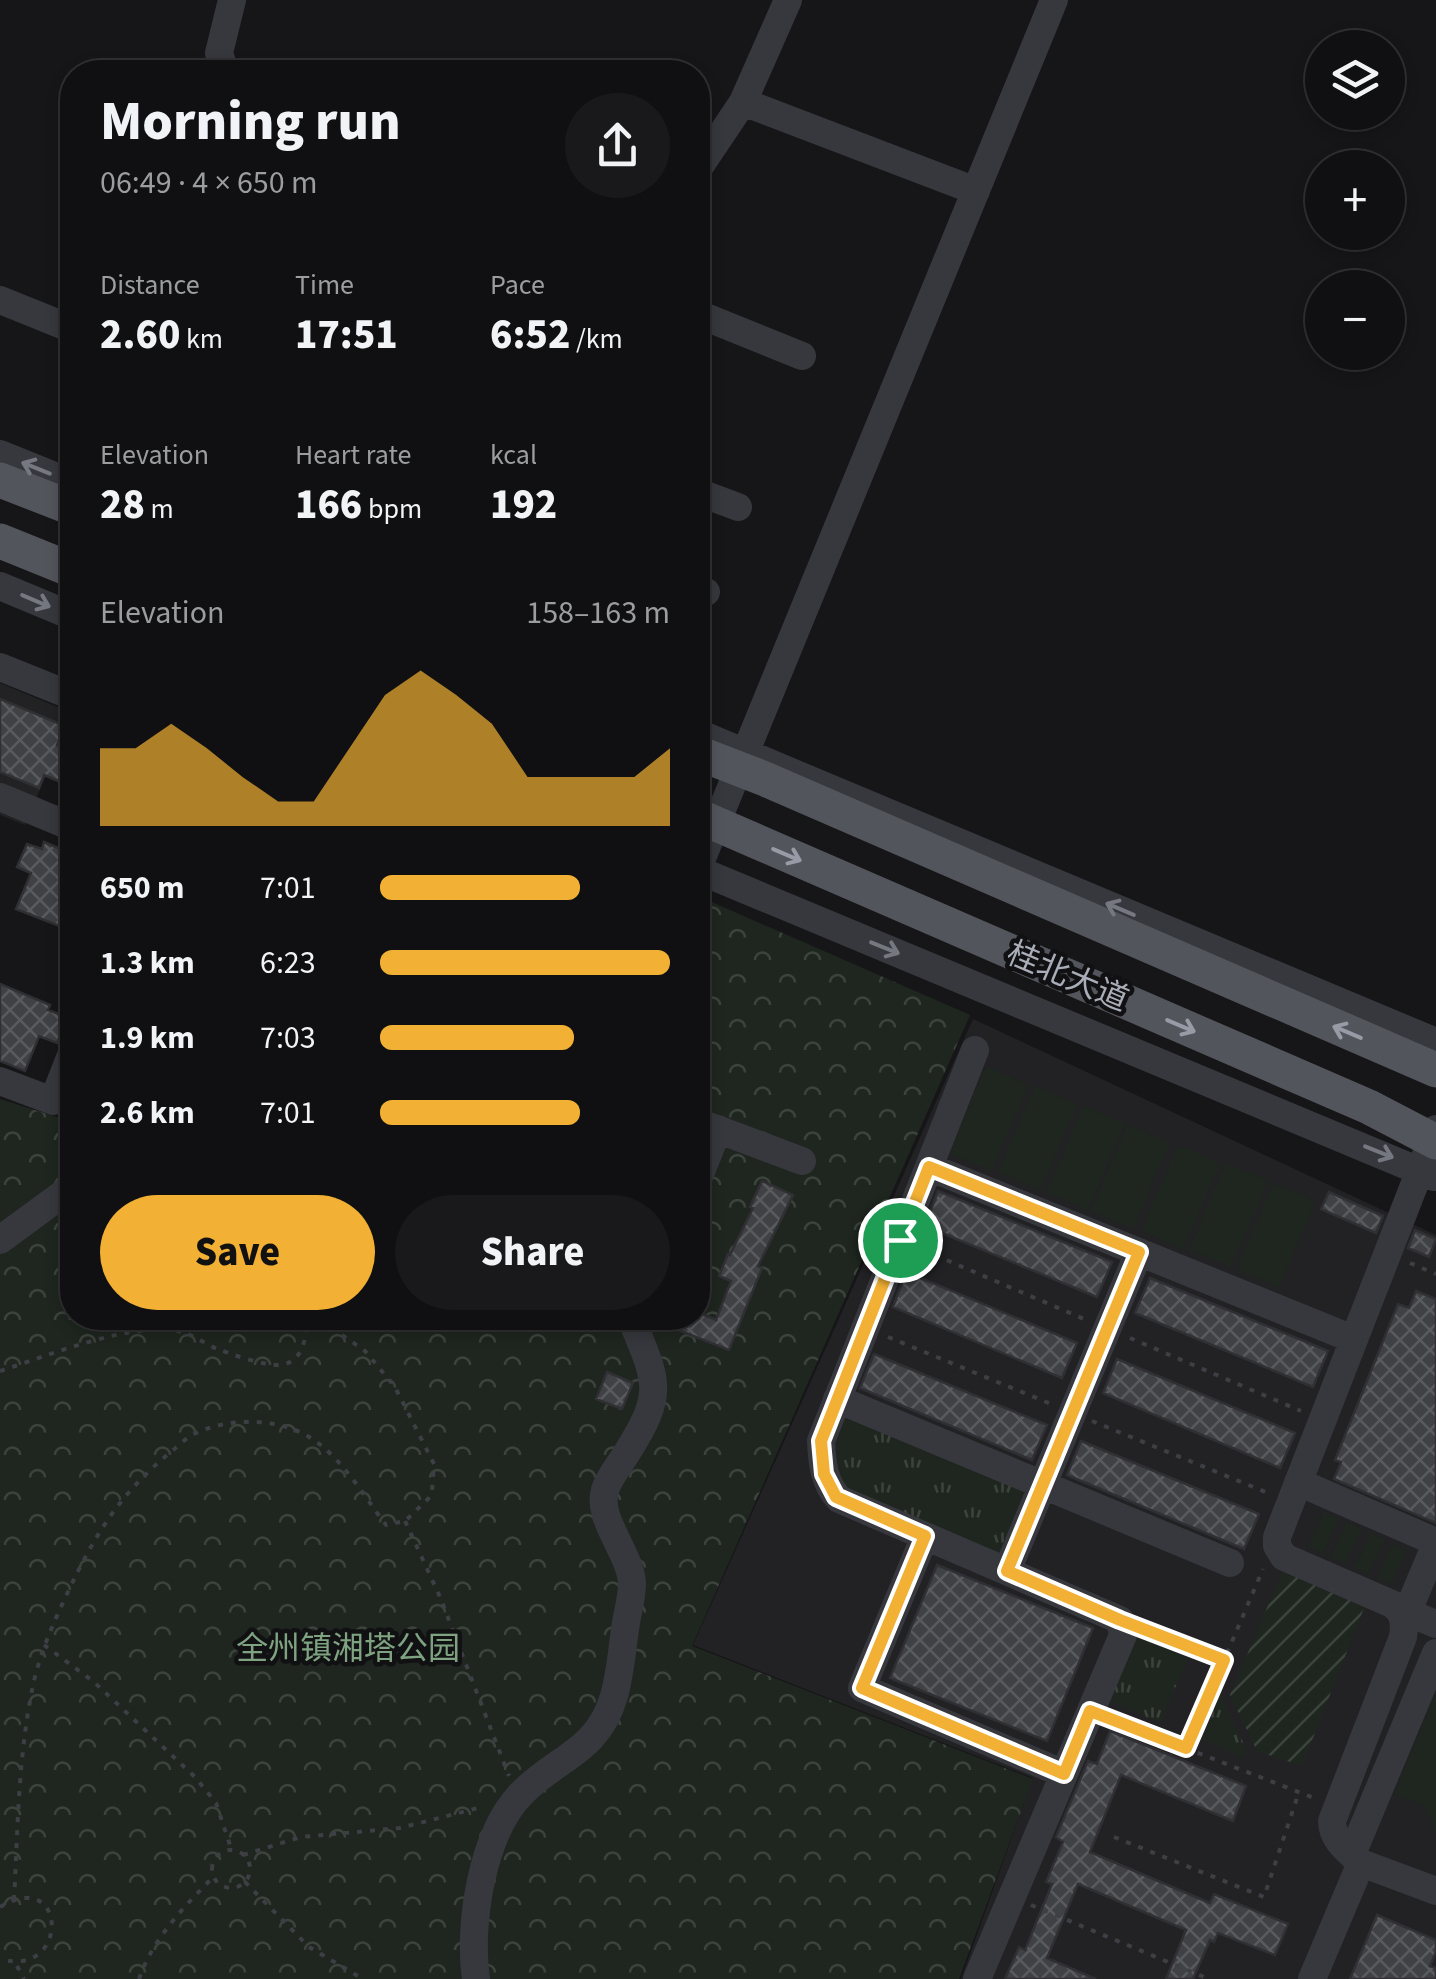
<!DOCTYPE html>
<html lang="en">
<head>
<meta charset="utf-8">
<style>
  :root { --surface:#101012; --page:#19191b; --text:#f1f3f6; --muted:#9c9d9f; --line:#303032; --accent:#f2b134 }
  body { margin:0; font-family:"Source Sans 3","Noto Sans SC",sans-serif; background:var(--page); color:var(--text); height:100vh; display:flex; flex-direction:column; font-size:38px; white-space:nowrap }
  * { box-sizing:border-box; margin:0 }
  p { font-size:32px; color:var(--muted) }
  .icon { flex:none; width:55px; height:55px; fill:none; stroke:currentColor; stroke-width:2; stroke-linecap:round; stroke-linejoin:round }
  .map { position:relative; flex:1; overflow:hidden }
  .sheet { position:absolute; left:60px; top:60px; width:650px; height:1270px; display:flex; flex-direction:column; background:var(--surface); border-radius:40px; box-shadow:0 5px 15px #0003,0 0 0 2px var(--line) }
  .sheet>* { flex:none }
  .buttons { position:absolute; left:1305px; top:30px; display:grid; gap:20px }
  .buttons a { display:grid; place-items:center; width:100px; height:100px; border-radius:50%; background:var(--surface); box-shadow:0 5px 15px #0003,0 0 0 2px var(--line); font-size:50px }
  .pin { position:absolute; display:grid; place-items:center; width:85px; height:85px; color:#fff; margin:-42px; border:5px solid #fff; border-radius:50%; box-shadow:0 2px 10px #0007 }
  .round { display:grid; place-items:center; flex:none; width:105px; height:105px; border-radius:52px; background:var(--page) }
  .headline { display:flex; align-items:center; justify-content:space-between; height:170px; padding:0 40px }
  h1 { font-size:55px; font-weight:800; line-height:75px }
  .metrics { display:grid; grid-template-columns:repeat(3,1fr); gap:15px; height:170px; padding:10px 40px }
  .metrics div { display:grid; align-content:center }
  .metrics b { font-size:42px; font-weight:800 }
  .metrics small { font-size:28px; font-weight:400 }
  .metrics p { font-size:28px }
  .chart { height:280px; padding:20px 40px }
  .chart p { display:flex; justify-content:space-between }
  .chart svg { width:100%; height:180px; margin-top:10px; fill:var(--accent); opacity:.7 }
  .button { display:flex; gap:20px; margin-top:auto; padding:20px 40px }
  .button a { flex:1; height:115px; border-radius:60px; background:var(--accent); color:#111; font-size:40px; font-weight:800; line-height:115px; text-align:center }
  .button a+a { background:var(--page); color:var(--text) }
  ul { padding:0 40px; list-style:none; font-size:32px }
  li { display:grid; grid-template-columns:160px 120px 1fr; align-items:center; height:75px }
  li i { height:25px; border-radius:12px; background:var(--accent) }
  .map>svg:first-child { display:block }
</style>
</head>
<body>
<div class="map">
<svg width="1436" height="1979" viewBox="0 0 1436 1979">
  <defs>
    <pattern id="grass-tufts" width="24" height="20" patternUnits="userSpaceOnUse" patternTransform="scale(2.5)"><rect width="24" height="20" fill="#1e261f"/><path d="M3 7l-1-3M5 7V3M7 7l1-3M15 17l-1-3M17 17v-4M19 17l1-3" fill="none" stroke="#3c433d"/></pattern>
    <pattern id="park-crowns" width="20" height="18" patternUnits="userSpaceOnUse" patternTransform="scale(2.5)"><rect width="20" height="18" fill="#1e261f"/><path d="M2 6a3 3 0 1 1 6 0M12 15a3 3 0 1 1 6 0" fill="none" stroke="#3c433d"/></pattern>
    <pattern id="garden-furrows" width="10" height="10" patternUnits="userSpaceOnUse" patternTransform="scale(2.5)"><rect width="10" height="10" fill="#1e261f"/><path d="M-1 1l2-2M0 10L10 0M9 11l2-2" fill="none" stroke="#3c433d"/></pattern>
    <pattern id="building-cross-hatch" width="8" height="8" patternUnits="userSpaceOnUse" patternTransform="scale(2.5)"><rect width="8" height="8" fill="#404145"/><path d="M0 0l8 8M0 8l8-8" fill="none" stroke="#595a5e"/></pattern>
  </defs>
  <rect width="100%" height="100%" fill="#161618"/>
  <path fill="#222225" d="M0,683l72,30 -47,112 -25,-10z
    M973,1019l463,216v744h-475l72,-201 -340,-133z"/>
  <path fill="url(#grass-tufts)" d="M848,1418l181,71 -23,64h-7l-152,-63c-12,-27 -14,-38 -8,-67z
    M1135,1635l53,23 -28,65 -53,-23z
    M1218,1691l29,59 -2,8 -49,-21z"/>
  <path fill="url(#park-crowns)" d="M698,896l272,119 -278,631 341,133 -74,200h-959v-880l60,19 12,-28v228h626z"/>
  <path fill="url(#garden-furrows)" d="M1283,1570l83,33 -64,163 -45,-15 -27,-56z"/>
  <path fill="#1e261f" d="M986,1066l43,19 -38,86 -42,-18z
    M1035,1086l43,18 -38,86 -42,-18z
    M1083,1106l42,18 -37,86 -42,-18z
    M1128,1125l42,18 -37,86 -42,-18z
    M1178,1145l42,18 -37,86 -42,-18z
    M1226,1163l43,18 -38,86 -42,-18z
    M1274,1183l42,18 -37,86 -43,-18z
    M1324,1512l15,7 -16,35 -16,-7z
    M1347,1522l14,7 -16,35 -15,-7z
    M1371,1533l14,7 -16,34 -15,-6z
    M1392,1543l15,7 -16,34 -15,-6z
    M1436,1693v141l-13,-29 -29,-11z"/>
  <path fill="url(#building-cross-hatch)" stroke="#303034" stroke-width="2.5" d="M0,699l65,27 -8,19 15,6v36l-28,-12 -5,13 -39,-16z
    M44,842l24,10 -4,10 8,4v65l-56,-22 15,-36 -14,-6 10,-23 15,5z
    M0,984l50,21 -2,5 19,7 -10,26 -18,-7 -14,35 -25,-10z
    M762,1181l31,14 -35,71 4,2 -33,82 -79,-31 48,-1v-6l18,8 15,-39 -12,-5 9,-22 2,1 23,-47 -3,-1z
    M938,1191l174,71 -15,35 -172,-71z
    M1329,1192l54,24 -7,17 -55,-24z
    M1415,1230l21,9 -7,18 -21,-9z
    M906,1272l171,71 -15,35 -169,-71z
    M1150,1278l178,73 -15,36 -178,-74z
    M1416,1291l20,8v224l-102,-44 7,-17 -6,-2 63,-156 11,4z
    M874,1354l173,71 -15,35 -172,-72z
    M1117,1359l178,74 -15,35 -177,-75z
    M607,1372l26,11 -11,26 -26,-10z
    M1081,1441l178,73 -15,35 -177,-74z
    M937,1565l156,63 -46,113 -157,-63z
    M1110,1731l136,55 -13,35 -112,-46 -31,77 120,51 4,-9 74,30 -13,31 -57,-22 -4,9 -4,-2 -17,39h-27l20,-49 -108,-46 -31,74 49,21h-91l14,-32 6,3 27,-66 -6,-2 17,-40 -7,-5 32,-76 9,3z
    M1377,1915l59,25v12l-6,14 6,2v11h-86z"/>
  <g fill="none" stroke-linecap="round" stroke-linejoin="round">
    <path stroke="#3d3f44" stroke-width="4" stroke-dasharray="5 8" stroke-linecap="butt" d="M923,1250l161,69
      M1410,1263l26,11
      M888,1337l163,67
      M1130,1338l171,73
      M0,1371c45,-14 141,-54 185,-38 12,4 23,13 35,17 13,5 46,16 59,15 24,-1 28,-29 28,-47
      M1092,1421l176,72
      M405,1521l35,76 69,179
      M1143,1629l80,30
      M44,1645l50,37 102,96 20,25 16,48
      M1113,1720l201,78
      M1186,1749l77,-180
      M1114,1837l150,60 35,-105
      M212 1869a19 19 0 1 1 38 0a19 19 0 1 1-38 0Z
      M243,1855l58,-18 99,-9 82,-21
      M245,1882l64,65 54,32
      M14,1900c4,-73 4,-147 20,-219 7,-30 19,-57 32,-85 28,-60 53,-102 106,-145 7,-6 15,-14 24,-18 28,-13 67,-15 96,-4 42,14 68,62 94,96l19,-4 23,-22 4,-8 2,-27 -39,-77 -30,-36 -47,-33
      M1031,1905l178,74
      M0,1907c68,-41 70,72 0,52
      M17,1966l7,13
      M139,1979c14,-41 45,-72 75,-103"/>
    <path stroke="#37383d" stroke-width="28" d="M225,72l-6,-19 13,-53
      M743,102l233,89
      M698,169l45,-67 45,-102
      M0,300l72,29
      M698,314l104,42
      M0,454l72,29
      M698,492l40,15
      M0,586l72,30
      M698,588l8,4
      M0,667l72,29
      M698,733l738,309
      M0,797l72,30
      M698,868l356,-868
      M698,870l736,307
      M975,1050l-154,391c1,22 3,42 18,58l281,121 3,15 -146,344
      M0,1081l53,20 19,-48
      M698,1122l104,39
      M929,1167l424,172
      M698,1179l20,-50
      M0,1240l72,-53
      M837,1399l393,164
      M1298,1482l138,60
      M925,1536l-63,152 202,86
      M1007,1571l132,-319
      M1399,1609l37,15
      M1407,1613l29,-69
      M1352,1854l84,-201
      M1361,1863c-13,-12 -29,-23 -29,-42l71,-184c2,-14 1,-25 -11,-33l-108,-47 -7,-11v-9l159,-408
      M476,1979c-8,-54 6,-146 46,-186 35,-36 76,-41 92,-97 6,-21 8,-45 11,-67 2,-15 7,-31 7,-45 -1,-31 -36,-65 -27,-94 4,-13 16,-27 23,-39 38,-60 28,-71 3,-133
      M1312,1979l49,-116 75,28"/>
    <path stroke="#53555c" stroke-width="35" d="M0,480l72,28
      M0,541l72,29
      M698,753l67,26 671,291
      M698,816l671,291 67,35"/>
  </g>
  <defs><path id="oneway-shaft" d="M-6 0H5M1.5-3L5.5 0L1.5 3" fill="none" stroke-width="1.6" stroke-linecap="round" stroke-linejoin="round" transform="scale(2.5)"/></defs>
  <g stroke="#757881">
    <use href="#oneway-shaft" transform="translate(36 468) rotate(-158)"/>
    <use href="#oneway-shaft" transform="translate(36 601) rotate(23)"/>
    <use href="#oneway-shaft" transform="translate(1120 909) rotate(-157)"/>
    <use href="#oneway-shaft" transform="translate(885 948) rotate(22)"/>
    <use href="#oneway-shaft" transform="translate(1379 1152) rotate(22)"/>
  </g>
  <g stroke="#979ba6">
    <use href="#oneway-shaft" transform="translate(787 855) rotate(23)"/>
    <use href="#oneway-shaft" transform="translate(1181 1026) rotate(23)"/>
    <use href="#oneway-shaft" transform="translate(1347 1032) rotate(-157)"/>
  </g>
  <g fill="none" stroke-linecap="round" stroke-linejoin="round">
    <g stroke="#fff" stroke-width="20">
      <path id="route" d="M929,1167l210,85 -132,319 113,49 104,40 -38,88 -96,-37 -26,63 -202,-86 63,-152 -89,-39 -12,-23 -3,-33z"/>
    </g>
    <use href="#route" stroke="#f2b134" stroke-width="12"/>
  </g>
  <g text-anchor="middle" stroke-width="9" stroke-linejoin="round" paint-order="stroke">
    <g font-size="32" fill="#a8adb8" stroke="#111113">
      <text transform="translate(1068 976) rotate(23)" y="11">桂北大道</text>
    </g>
    <g font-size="32" fill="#7fa381" stroke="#111113">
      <text x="348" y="1659">全州镇湘塔公园</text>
    </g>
  </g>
</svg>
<div class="buttons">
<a><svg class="icon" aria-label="layers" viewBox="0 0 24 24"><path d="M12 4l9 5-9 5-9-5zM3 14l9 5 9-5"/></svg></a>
<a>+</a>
<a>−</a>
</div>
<div class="pin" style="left:900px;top:1240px;background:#1e9e55"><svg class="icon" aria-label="arrive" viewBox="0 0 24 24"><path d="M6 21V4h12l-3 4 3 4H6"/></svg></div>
<section class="sheet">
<div class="headline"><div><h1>Morning run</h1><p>06:49 · 4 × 650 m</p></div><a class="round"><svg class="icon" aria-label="share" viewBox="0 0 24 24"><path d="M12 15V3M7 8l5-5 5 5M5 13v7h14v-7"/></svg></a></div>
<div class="metrics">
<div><p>Distance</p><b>2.60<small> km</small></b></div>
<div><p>Time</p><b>17:51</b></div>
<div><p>Pace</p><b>6:52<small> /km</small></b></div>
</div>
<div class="metrics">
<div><p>Elevation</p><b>28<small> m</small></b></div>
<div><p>Heart rate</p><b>166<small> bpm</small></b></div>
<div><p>kcal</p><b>192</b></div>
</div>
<div class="chart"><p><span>Elevation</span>158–163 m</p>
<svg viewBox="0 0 160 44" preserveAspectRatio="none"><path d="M0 44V25L10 25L20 19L30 25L40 32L50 38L60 38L70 25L80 12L90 6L100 12L110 19L120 32L130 32L140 32L150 32L160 25V44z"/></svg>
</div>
<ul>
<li><b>650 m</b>7:01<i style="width:69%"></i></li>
<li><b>1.3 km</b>6:23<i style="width:100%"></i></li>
<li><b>1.9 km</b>7:03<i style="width:67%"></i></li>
<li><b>2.6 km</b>7:01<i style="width:69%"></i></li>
</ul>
<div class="button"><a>Save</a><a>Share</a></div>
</section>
</div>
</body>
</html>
